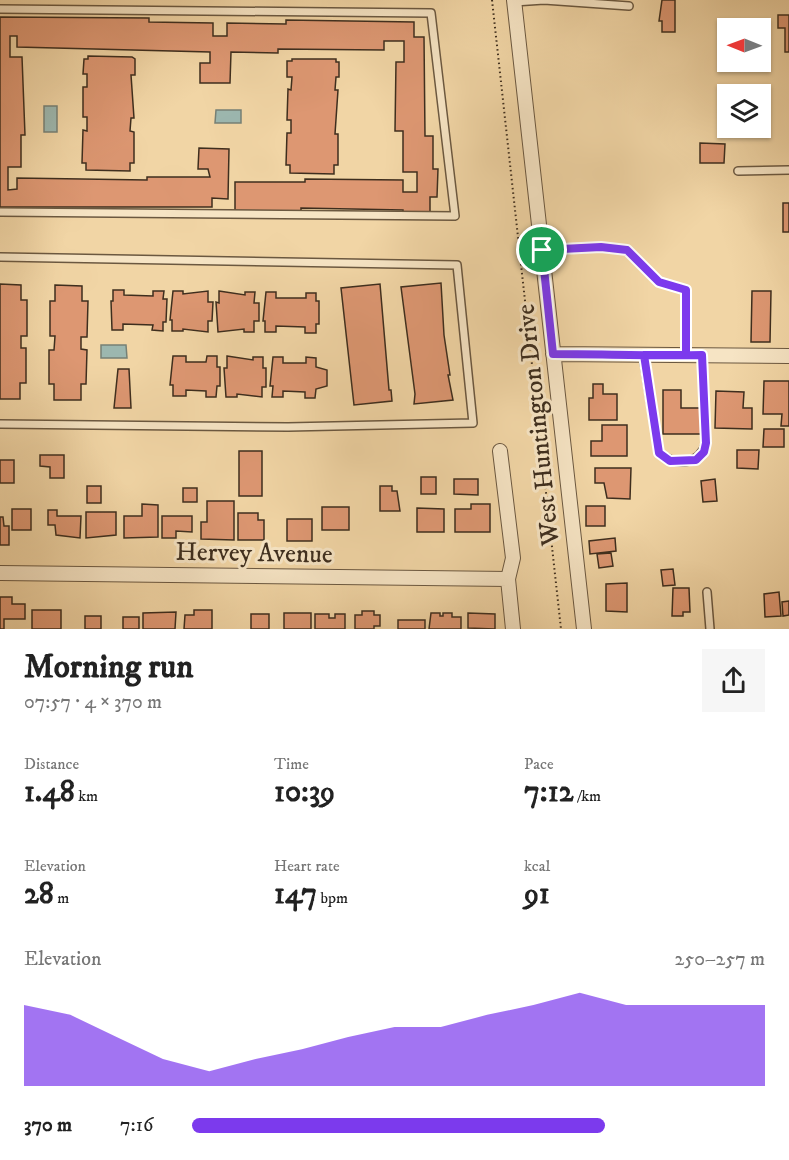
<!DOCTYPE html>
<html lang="en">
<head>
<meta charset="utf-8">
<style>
  :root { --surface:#fff; --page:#f6f6f6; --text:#222; --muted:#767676; --accent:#7c3aed }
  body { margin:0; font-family:"IM FELL DW Pica",serif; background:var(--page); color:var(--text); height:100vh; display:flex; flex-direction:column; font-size:22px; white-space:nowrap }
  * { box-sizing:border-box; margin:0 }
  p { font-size:20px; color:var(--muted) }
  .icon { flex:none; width:33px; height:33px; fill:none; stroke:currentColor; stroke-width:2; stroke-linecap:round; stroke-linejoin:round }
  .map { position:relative; height:629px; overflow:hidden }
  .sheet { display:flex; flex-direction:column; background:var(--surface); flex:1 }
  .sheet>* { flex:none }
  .needle { width:39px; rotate:271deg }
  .fabs { position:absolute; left:717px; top:18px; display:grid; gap:12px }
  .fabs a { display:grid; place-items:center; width:54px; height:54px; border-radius:0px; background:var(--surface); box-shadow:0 2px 4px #0004; font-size:30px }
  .pin { position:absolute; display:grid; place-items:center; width:51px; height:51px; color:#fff; margin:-26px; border:3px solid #fff; border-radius:50%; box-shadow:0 2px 6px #0007 }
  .round { display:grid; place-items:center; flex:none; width:63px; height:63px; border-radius:0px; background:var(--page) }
  .summary { display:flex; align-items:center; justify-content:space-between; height:102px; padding:0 24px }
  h1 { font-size:33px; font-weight:800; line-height:45px }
  .metrics { display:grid; grid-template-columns:repeat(3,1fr); gap:9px; height:102px; padding:6px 24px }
  .metrics div { display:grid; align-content:center }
  .metrics b { font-size:30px; font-weight:800 }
  .metrics small { font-size:16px; font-weight:400 }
  .metrics p { font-size:16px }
  .chart { height:168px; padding:12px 24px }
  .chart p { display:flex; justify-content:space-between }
  .chart svg { width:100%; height:108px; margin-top:6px; fill:var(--accent); opacity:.7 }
  ul { padding:0 24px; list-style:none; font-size:20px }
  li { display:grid; grid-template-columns:96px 72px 1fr; align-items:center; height:45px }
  li i { height:15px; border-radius:8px; background:var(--accent) }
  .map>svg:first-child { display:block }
</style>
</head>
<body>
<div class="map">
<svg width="789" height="629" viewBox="0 0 789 629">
  <rect width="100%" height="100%" fill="#f1d5a5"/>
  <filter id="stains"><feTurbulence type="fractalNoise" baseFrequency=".00333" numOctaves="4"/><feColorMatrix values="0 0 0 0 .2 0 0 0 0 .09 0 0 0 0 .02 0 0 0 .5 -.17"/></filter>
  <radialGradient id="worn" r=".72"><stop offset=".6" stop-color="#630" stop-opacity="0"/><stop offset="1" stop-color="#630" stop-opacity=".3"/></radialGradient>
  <path fill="#9cb7af" stroke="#768075" stroke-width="1.5" d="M44,106h13v26h-13z
    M216,110h25v13h-26z
    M101,345h25l1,13h-26z"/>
  <path fill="#dd9772" stroke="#3e2e1e" stroke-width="1.5" d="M662,0h13v32h-13v-11h-3z
    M778,15h11v37h-4v-24h-7z
    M0,17l149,1v4l64,1v13h14v-13l59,1v-4l128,2v15h10l1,99h8v33h5l-1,28h-7v16h-27v-3l-102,-2v4l-66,-1v-29h70v-3l98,1v12h14v-20h-14v-41h-8l1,-69h8v-21h-20v9l-106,-1v4l-47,-1 -1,31h-30v-20h10v-11l-193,-5v-11h-7v21h12l3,78h-4v32h-13v23l9,-1v-11l130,2v-3h63l-2,-8h-10l1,-21 30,1 -1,50 -16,-1v9h-212z
    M88,56l44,1 3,2v16h-4l3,43h-3l-1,13 4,1v31h-4v8l-44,-1v-7h-4l1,-33 4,1v-14h-4v-30h4v-13h-4l1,-15h4z
    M292,59h44v3h3v15h-3l-1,13h3l-3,44h3v31h-4v9l-44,-1v-8h-4l1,-32h4v-13h-4l1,-31 3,1 1,-13h-5v-16h5z
    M700,143l25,1 -1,19h-24z
    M783,203h6v29h-6z
    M441,283l3,52 6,40h-2l5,25 -39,4 1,-10 -14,-107z
    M0,284l21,1v15h6v36h-6v12h5v35h-6v16h-20z
    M380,284l9,106h2l1,11 -38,4 -13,-117z
    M55,285l27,1v15h6l-1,36h-6v12l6,1 -1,34h-5v16h-27v-16h-5v-34h5l1,-14h-5v-35h5z
    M113,290h11v5l29,1v-5h11l-1,8h4l-1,23h-3v9l-11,-1 1,-5 -30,-1v6h-11l-1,-29h2z
    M173,291h10v3l25,-3v11h5l-1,19h-4v11l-25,-3v2h-11v-11h-2z
    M219,291l26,4v-3h10l-1,11h5v18h-5v11h-10v-3l-26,3 -2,-30 3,1z
    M752,291h19l-1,51h-19z
    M266,292h10v6h30v-5h10v8h3v23h-3v9h-11v-6l-29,-1v6h-11v-11h-2z
    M173,356h13v6h20l1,-6h10v11h3v19h-3l-1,11h-10v-6l-20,-1v6h-13v-11h-3z
    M227,356l26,4v-3h10v11h3v19h-4v10l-25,-3v3h-11l-2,-29h3z
    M273,357h10v6h23v-6l10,1v9l11,3v16l-11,3 -1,9h-10v-6l-22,-1v6h-11l1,-11h-3z
    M118,369h11l2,39h-17z
    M764,381h25v45h-8l1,-12h-19z
    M593,384h10v10h14v26h-28v-22h4z
    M663,390h18v18h20v26h-38z
    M716,391l28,1 -1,16h9v21l-37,-1z
    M602,425h25v31h-36v-15h11z
    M764,429h20v18h-21z
    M737,450h22l-1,19 -21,-1z
    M239,451h23v45h-23z
    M40,455h24v23h-14v-11l-10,-1z
    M0,460h14v23h-14z
    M595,468h36l-1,31 -23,-1 -3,-15h-9z
    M421,477h15v17h-15z
    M454,479h24v16l-24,-1z
    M715,479l2,22 -14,1 -2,-21z
    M87,486h14v17h-14z
    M380,486h12v5h5l3,20h-20z
    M183,488h14v14h-14z
    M207,501h27v39l-33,-1v-17h6z
    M142,504l16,1v32l-34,1v-22h18z
    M471,504h19v28h-35v-23h16z
    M586,506h19v20h-19z
    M322,507h27v23h-27z
    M417,508l27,1v23h-27z
    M12,509h19v21h-19z
    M48,510h9v6h24l-1,22 -24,-3 -1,-10h-7z
    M86,512h30v23l-30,3z
    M238,513h20v7h6v20h-26z
    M162,516h30v16l-16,-1v7h-14z
    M0,517h3l1,9h5v19h-9z
    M287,519h25v22h-25z
    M615,538l1,13 -26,3 -1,-13z
    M611,553l2,13 -14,2 -2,-14z
    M673,569l2,16 -12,1 -2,-16z
    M627,583v29l-21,-1v-27z
    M673,588h16l1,24h-7v4h-11z
    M779,592l2,24 -16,1 -1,-23z
    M0,597h12v7h13v15h-21v10h-4z
    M789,601v14l-6,1 -1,-14z
    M32,610h29v19h-29z
    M194,610h18v19h-28l1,-14h9z
    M362,611h12v4h6v11h-6v3h-19v-14h7z
    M176,612l-1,17h-32v-16z
    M284,613h27v16h-27z
    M431,613h9v3h3v-3h9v4h9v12h-32z
    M468,613l27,1v15l-27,-1z
    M251,614h18v15h-18z
    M315,614h14v4h6v-4h10v15h-30z
    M85,616h16v13h-16z
    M123,617h16v12h-16z
    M398,620h27v9h-27z"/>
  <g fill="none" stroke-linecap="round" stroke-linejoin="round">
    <g stroke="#6b5840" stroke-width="10">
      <path id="service" d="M514,2l30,-2 85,6
        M0,9l431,4 24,203 -455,-4
        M738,171l51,-1
        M541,251l60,-4 26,3 32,32 27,8v65
        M0,257l457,8 16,158 -185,4 -288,-3
        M643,355l16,98c17,13 40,13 47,-10l-4,-88
        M707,592l3,37"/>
    </g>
    <g stroke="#6b5840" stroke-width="16">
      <path id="minor" d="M514,0l70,629
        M553,354l236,2
        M500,451l13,107 -5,21 5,50
        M0,573l508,6"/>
    </g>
    <path stroke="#3e2e1e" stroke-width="2" stroke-dasharray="1.5 3" stroke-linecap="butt" d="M492,0l69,629"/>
    <use href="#service" stroke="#f6e4c4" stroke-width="7"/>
    <use href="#minor" stroke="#f6e4c4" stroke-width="14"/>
  </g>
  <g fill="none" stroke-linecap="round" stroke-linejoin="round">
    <g stroke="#fff" stroke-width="12">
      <path id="route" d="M542,250l11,104c49,0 99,2 149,1l4,88 -2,9 -8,8 -26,1 -11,-8 -15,-98h42v-65l-27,-8 -32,-32 -26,-3 -59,3"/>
    </g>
    <use href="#route" stroke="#7c3aed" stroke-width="8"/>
  </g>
  <g text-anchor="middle" stroke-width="6" stroke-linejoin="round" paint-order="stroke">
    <g font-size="26" fill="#3e2e1e" stroke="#f6e4c4">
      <text transform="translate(537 425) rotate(-96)" y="9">West Huntington Drive</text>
      <text transform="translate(254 552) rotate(1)" y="9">Hervey Avenue</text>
    </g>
  </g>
  <rect width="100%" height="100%" filter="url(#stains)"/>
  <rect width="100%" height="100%" fill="url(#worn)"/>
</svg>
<div class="fabs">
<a><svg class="needle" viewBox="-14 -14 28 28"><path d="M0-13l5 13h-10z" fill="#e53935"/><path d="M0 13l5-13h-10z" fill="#767676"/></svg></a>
<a><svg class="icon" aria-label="layers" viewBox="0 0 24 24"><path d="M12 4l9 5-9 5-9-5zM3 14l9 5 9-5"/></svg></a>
</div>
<div class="pin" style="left:542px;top:250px;background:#1e9e55"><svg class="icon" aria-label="arrive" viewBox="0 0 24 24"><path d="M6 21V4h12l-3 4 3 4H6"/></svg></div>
</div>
<section class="sheet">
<div class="summary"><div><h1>Morning run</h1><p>07:57 · 4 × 370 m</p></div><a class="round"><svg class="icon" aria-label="share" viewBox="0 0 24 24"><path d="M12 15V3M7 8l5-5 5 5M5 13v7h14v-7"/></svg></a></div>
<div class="metrics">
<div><p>Distance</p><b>1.48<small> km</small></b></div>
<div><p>Time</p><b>10:39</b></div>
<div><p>Pace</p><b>7:12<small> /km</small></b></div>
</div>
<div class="metrics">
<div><p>Elevation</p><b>28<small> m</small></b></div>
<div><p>Heart rate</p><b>147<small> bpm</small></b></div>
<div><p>kcal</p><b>91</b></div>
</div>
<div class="chart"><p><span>Elevation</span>250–257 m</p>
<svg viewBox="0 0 160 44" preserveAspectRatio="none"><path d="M0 44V11L10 15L20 24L30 33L40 38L50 33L60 29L70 24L80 20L90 20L100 15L110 11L120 6L130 11L140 11L150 11L160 11V44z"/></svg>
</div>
<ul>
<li><b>370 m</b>7:16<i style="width:72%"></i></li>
</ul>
</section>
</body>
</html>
